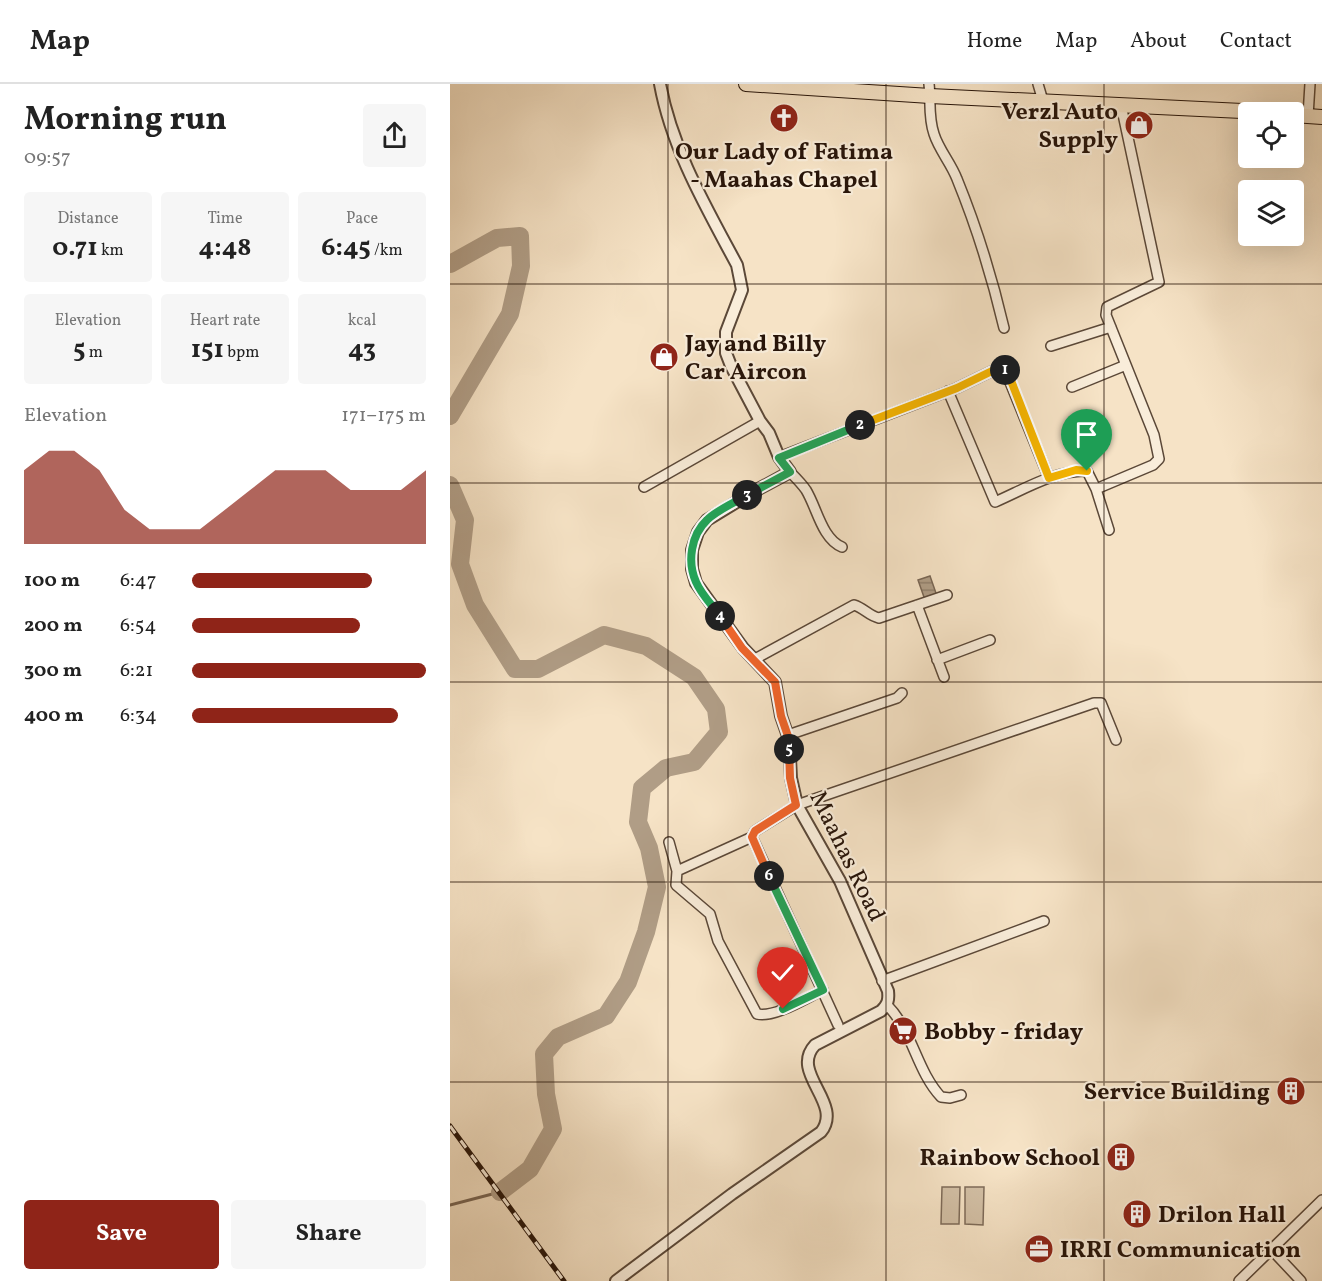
<!DOCTYPE html>
<html lang="en">
<head>
<meta charset="utf-8">
<style>
  :root { --surface:#fff; --page:#f6f6f6; --text:#222; --muted:#767676; --line:#e0e0e0; --accent:#8f2418 }
  body { margin:0; font-family:Vollkorn,serif; background:var(--page); color:var(--text); height:100vh; display:flex; flex-direction:column; font-size:22px; white-space:nowrap }
  * { box-sizing:border-box; margin:0 }
  p { font-size:20px; color:var(--muted) }
  .icon { flex:none; width:33px; height:33px; fill:none; stroke:currentColor; stroke-width:2; stroke-linecap:round; stroke-linejoin:round }
  .map { position:relative; flex:1; overflow:hidden }
  .side { display:flex; flex-direction:column; background:var(--surface); width:450px }
  .side>* { flex:none }
  .controls { position:absolute; left:788px; top:18px; display:grid; gap:12px }
  .controls a { display:grid; place-items:center; width:66px; height:66px; border-radius:6px; background:var(--surface); box-shadow:0 6px 24px #0002; font-size:30px }
  .pin { position:absolute; display:grid; place-items:center; width:51px; height:51px; color:#fff; margin:-62px -26px; border-radius:50% 50% 50% 0; rotate:-45deg; box-shadow:0 0 6px #0007 }
  .pin .icon { rotate:45deg }
  .km { position:absolute; width:30px; height:30px; margin:-15px; border-radius:50%; background:#222; color:#fff; font-size:16px; line-height:30px; text-align:center }
  .round { display:grid; place-items:center; flex:none; width:63px; height:63px; border-radius:6px; background:var(--page) }
  .overview { display:flex; align-items:center; justify-content:space-between; height:102px; padding:0 24px }
  h1 { font-size:33px; font-weight:700; line-height:45px }
  .figures { display:grid; grid-template-columns:repeat(3,1fr); gap:9px; height:102px; padding:6px 24px }
  .figures div { display:grid; align-content:center; border-radius:6px; background:var(--page); text-align:center }
  .figures b { font-size:26px; font-weight:700 }
  .figures small { font-size:16px; font-weight:400 }
  .figures p { font-size:16px }
  .chart { height:168px; padding:12px 24px }
  .chart p { display:flex; justify-content:space-between }
  .chart svg { width:100%; height:108px; margin-top:6px; fill:var(--accent); opacity:.7 }
  .button { display:flex; gap:12px; margin-top:auto; padding:12px 24px }
  .button a { flex:1; height:69px; border-radius:6px; background:var(--accent); color:#fff; font-size:24px; font-weight:700; line-height:69px; text-align:center }
  .button a+a { background:var(--page); color:var(--text) }
  ul { padding:0 24px; list-style:none; font-size:20px }
  li { display:grid; grid-template-columns:96px 72px 1fr; align-items:center; height:45px }
  li i { height:15px; border-radius:8px; background:var(--accent) }
  header { display:flex; align-items:center; gap:36px; box-sizing:border-box; height:84px; padding:0 30px; background:var(--surface); border-bottom:2px solid var(--line) }
  header strong { font-size:28px }
  nav { display:flex; gap:33px; margin-inline-start:auto; font-size:21px }
  main { display:flex; flex:1; min-height:0 }
  .map>svg:first-child { display:block }
</style>
</head>
<body>
<header>
<strong>Map</strong>
<nav><a>Home</a><a>Map</a><a>About</a><a>Contact</a></nav>
</header>
<main>
<section class="side">
<div class="overview"><div><h1>Morning run</h1><p>09:57</p></div><a class="round"><svg class="icon" aria-label="share" viewBox="0 0 24 24"><path d="M12 15V3M7 8l5-5 5 5M5 13v7h14v-7"/></svg></a></div>
<div class="figures">
<div><p>Distance</p><b>0.71<small> km</small></b></div>
<div><p>Time</p><b>4:48</b></div>
<div><p>Pace</p><b>6:45<small> /km</small></b></div>
</div>
<div class="figures">
<div><p>Elevation</p><b>5<small> m</small></b></div>
<div><p>Heart rate</p><b>151<small> bpm</small></b></div>
<div><p>kcal</p><b>43</b></div>
</div>
<div class="chart"><p><span>Elevation</span>171–175 m</p>
<svg viewBox="0 0 160 44" preserveAspectRatio="none"><path d="M0 44V14L10 6L20 6L30 14L40 30L50 38L60 38L70 38L80 30L90 22L100 14L110 14L120 14L130 22L140 22L150 22L160 14V44z"/></svg>
</div>
<ul>
<li><b>100 m</b>6:47<i style="width:77%"></i></li>
<li><b>200 m</b>6:54<i style="width:72%"></i></li>
<li><b>300 m</b>6:21<i style="width:100%"></i></li>
<li><b>400 m</b>6:34<i style="width:88%"></i></li>
</ul>
<div class="button"><a>Save</a><a>Share</a></div>
</section>
<div class="map">
<svg width="872" height="1197" viewBox="0 0 872 1197">
  <defs>
    <pattern id="water-rules" width="6" height="5" patternUnits="userSpaceOnUse" patternTransform="scale(1.5)"><rect width="6" height="5" fill="#b09d86"/><path d="M0 2.5h6" fill="none" stroke="#8f7f6c"/></pattern>
  </defs>
  <rect width="100%" height="100%" fill="#f6e3c6"/>
  <filter id="stains"><feTurbulence type="fractalNoise" baseFrequency=".00333" numOctaves="4"/><feColorMatrix values="0 0 0 0 .2 0 0 0 0 .09 0 0 0 0 .02 0 0 0 .5 -.17"/></filter>
  <radialGradient id="worn" r=".72"><stop offset=".6" stop-color="#630" stop-opacity="0"/><stop offset="1" stop-color="#630" stop-opacity=".3"/></radialGradient>
  <path fill="#d3c0a6" stroke="#7d6a58" stroke-width="1.5" d="M492,1103h18l-1,37h-18z
    M515,1103h19l-1,38 -18,-1z"/>
  <path fill="url(#water-rules)" stroke="#796654" stroke-width="1.5" d="M480,492l7,20 -12,4 -7,-20z"/>
  <g fill="none" stroke-linecap="round" stroke-linejoin="round">
    <path stroke="#796654" stroke-width="3" d="M0,1121l50,-13"/>
    <path stroke="#b09d86" stroke-width="18" d="M0,180l47,-26 23,-2 1,30 -11,48 -60,102
      M0,401l15,35 -5,44 15,41 40,64h23l66,-34 42,11 48,31 22,32 3,23 -25,30 -28,6 -24,20 -4,34 11,26 8,39 -11,45 -18,50 -22,34 -48,21 -14,17 2,40 7,35 -23,40 -30,23"/>
    <g stroke="#5b4838" stroke-width="12">
      <path id="minor" d="M479,0c2,17 -1,33 5,50 5,16 17,29 23,45 20,49 35,98 47,149
        M588,0l5,17
        M858,32l2,-32
        M601,262l60,-19
        M622,303l54,-22
        M498,307l47,111c28,-12 60,-32 92,-31l9,18 13,41
        M329,373l178,-69 35,-17 13,-1 44,108
        M340,388c6,6 12,12 16,18 11,18 16,49 36,57
        M194,403l116,-66
        M646,405l57,-24 6,-6 -5,-24 -48,-120 1,-8 52,-25 -38,-177
        M467,521l27,72
        M305,575l99,-54c10,3 15,11 25,13l68,-23
        M487,576l53,-20
        M338,651l109,-37 5,-5
        M219,758l8,29 -1,14 34,29 8,27 39,73c18,4 49,-16 66,-24
        M227,787l75,-34
        M432,897l162,-60
        M437,921c26,26 29,65 54,92l9,1 11,-3
        M388,941l-86,-188 3,-6 42,-26 297,-102h7l15,37
        M821,1165l30,32
        M789,1197l83,-81"/>
    </g>
    <g stroke="#5b4838" stroke-width="14">
      <path id="tertiary" d="M166,1197l116,-87 89,-62c23,-29 -32,-59 -6,-87l66,-34c7,-7 8,-11 7,-20l-48,-110 -43,-76 -6,-27 -2,-39 -8,-23 -6,-34 -32,-34 -47,-65 -4,-14v-19l6,-18 9,-12 46,-28 37,-20 -11,-15 -10,-24 -9,-12 -29,-55 -5,-13v-21l16,-42 -5,-25c-31,-58 -65,-116 -77,-181"/>
    </g>
    <g stroke="#271409" stroke-width="16">
      <path id="primary" d="M296,0l184,12 333,16
        M843,31l29,2"/>
    </g>
    <use href="#minor" stroke="#f9edda" stroke-width="9"/>
    <use href="#tertiary" stroke="#f9edda" stroke-width="10"/>
    <use href="#primary" stroke="#f6e3c6" stroke-width="14"/>
    <g stroke="#271409" stroke-width="5">
      <path id="rail" d="M0,1042l114,155"/>
    </g>
    <use href="#rail" stroke="#f9edda" stroke-width="3" stroke-dasharray="9" stroke-linecap="butt"/>
  </g>
  <g fill="none" stroke-linecap="round" stroke-linejoin="round">
    <g stroke="#fff" stroke-width="12">
      <path id="split-1" d="M555,286l5,8 39,100 27,-8 11,1"/>
    </g>
    <g stroke="#fff" stroke-width="12">
      <path id="split-2" d="M410,341l97,-37 35,-17 13,-1"/>
    </g>
    <g stroke="#fff" stroke-width="12">
      <path id="split-3" d="M297,411l43,-23 -11,-14 81,-33"/>
    </g>
    <g stroke="#fff" stroke-width="12">
      <path id="split-4" d="M270,532c-8,-11 -19,-22 -24,-34 -9,-20 -5,-47 11,-62 10,-10 27,-17 40,-25"/>
    </g>
    <g stroke="#fff" stroke-width="12">
      <path id="split-5" d="M270,532l22,32 33,34 6,34 8,23v10"/>
    </g>
    <g stroke="#fff" stroke-width="12">
      <path id="split-6" d="M319,792l-17,-39 3,-6 41,-26 -6,-27 -1,-29"/>
    </g>
    <g stroke="#fff" stroke-width="12">
      <path id="split-7" d="M319,792l54,114 -40,19"/>
    </g>
    <use href="#split-1" stroke="#f5b400" stroke-width="8"/>
    <use href="#split-2" stroke="#f5b400" stroke-width="8"/>
    <use href="#split-3" stroke="#22a559" stroke-width="8"/>
    <use href="#split-4" stroke="#22a559" stroke-width="8"/>
    <use href="#split-5" stroke="#f0652b" stroke-width="8"/>
    <use href="#split-6" stroke="#f0652b" stroke-width="8"/>
    <use href="#split-7" stroke="#22a559" stroke-width="8"/>
  </g>
  <path fill="none" stroke="#271409" stroke-width="1.5" stroke-opacity="0.55" d="M218,0v1197M436,0v1197M654,0v1197M0,200h872M0,399h872M0,598h872M0,798h872M0,998h872"/>
  <defs>
    <g id="church-disc" transform="scale(1.5)"><circle r="9.5" fill="#8f2418" stroke="#f9edda"/><path d="M-1.2-6h2.4v3.5h3.3v2.4h-3.3V6h-2.4V-.1h-3.3v-2.4h3.3Z" fill="#fff"/></g>
    <g id="shop-disc" transform="scale(1.5)"><circle r="9.5" fill="#8f2418" stroke="#f9edda"/><path d="M-5-2.5h2.3a2.7 3.5 0 0 1 5.4 0H5L5.5 6h-11ZM-1.5-2.5h3a1.5 2.3 0 0 0-3 0Z" fill="#fff"/></g>
    <g id="supermarket-disc" transform="scale(1.5)"><circle r="9.5" fill="#8f2418" stroke="#f9edda"/><path d="M-6-5.5h2.5l.6 2H6L4.5 2H-2.5L-4.4-4H-6ZM-1.5 3.2a1.3 1.3 0 1 0 .1 0ZM3 3.2a1.3 1.3 0 1 0 .1 0Z" fill="#fff"/></g>
    <g id="building-disc" transform="scale(1.5)"><circle r="9.5" fill="#8f2418" stroke="#f9edda"/><path d="M-4-6H4V6H1V3H-1V6H-4ZM-2.5-4.3h1.7v1.8h-1.7ZM.8-4.3h1.7v1.8H.8ZM-2.5-1h1.7V.8h-1.7ZM.8-1h1.7V.8H.8Z" fill="#fff"/></g>
    <g id="office-disc" transform="scale(1.5)"><circle r="9.5" fill="#8f2418" stroke="#f9edda"/><path d="M-6-3h4V-5.5h4V-3h4V5H-6ZM-1-4.5V-3h2v-1.5ZM-6 0V1H6V0Z" fill="#fff"/></g>
  </defs>
  <g fill-rule="evenodd">
    <use href="#church-disc" x="334" y="34"/>
    <use href="#shop-disc" x="689" y="41"/>
    <use href="#shop-disc" x="214" y="273"/>
    <use href="#supermarket-disc" x="453" y="947"/>
    <use href="#building-disc" x="841" y="1007"/>
    <use href="#building-disc" x="671" y="1073"/>
    <use href="#building-disc" x="687" y="1130"/>
    <use href="#office-disc" x="589" y="1165"/>
  </g>
  <g text-anchor="middle" stroke-width="4.5" stroke-linejoin="round" paint-order="stroke">
    <g font-size="24" font-weight="bold" fill="#271409" stroke="#f9edda" text-anchor="start">
      <text x="668" y="35" text-anchor="end">Verzl Auto<tspan x="668" dy="28">Supply</tspan></text>
      <text x="334" y="75" text-anchor="middle">Our Lady of Fatima<tspan x="334" dy="28">- Maahas Chapel</tspan></text>
      <text x="235" y="267">Jay and Billy<tspan x="235" dy="28">Car Aircon</tspan></text>
      <text x="474" y="955">Bobby - friday</text>
      <text x="820" y="1015" text-anchor="end">Service Building</text>
      <text x="650" y="1081" text-anchor="end">Rainbow School</text>
      <text x="708" y="1138">Drilon Hall</text>
      <text x="610" y="1173">IRRI Communication</text>
    </g>
    <g font-size="24" fill="#271409" stroke="#f9edda">
      <text transform="translate(398 772) rotate(64)" y="8">Maahas Road</text>
    </g>
  </g>
  <rect width="100%" height="100%" filter="url(#stains)"/>
  <rect width="100%" height="100%" fill="url(#worn)"/>
</svg>
<div class="controls">
<a><svg class="icon" aria-label="locate" viewBox="0 0 24 24"><circle cx="12" cy="12" r="6"/><path d="M12 2v4M12 18v4M2 12h4M18 12h4"/></svg></a>
<a><svg class="icon" aria-label="layers" viewBox="0 0 24 24"><path d="M12 4l9 5-9 5-9-5zM3 14l9 5 9-5"/></svg></a>
</div>
<div class="pin" style="left:637px;top:387px;background:#1e9e55"><svg class="icon" aria-label="arrive" viewBox="0 0 24 24"><path d="M6 21V4h12l-3 4 3 4H6"/></svg></div>
<div class="pin" style="left:333px;top:925px;background:#d93025"><svg class="icon" aria-label="check" viewBox="0 0 24 24"><path d="M5 12l5 5 9-10"/></svg></div>
<b class="km" style="left:555px;top:286px">1</b>
<b class="km" style="left:410px;top:341px">2</b>
<b class="km" style="left:297px;top:411px">3</b>
<b class="km" style="left:270px;top:532px">4</b>
<b class="km" style="left:339px;top:665px">5</b>
<b class="km" style="left:319px;top:792px">6</b>
</div>
</main>
</body>
</html>
